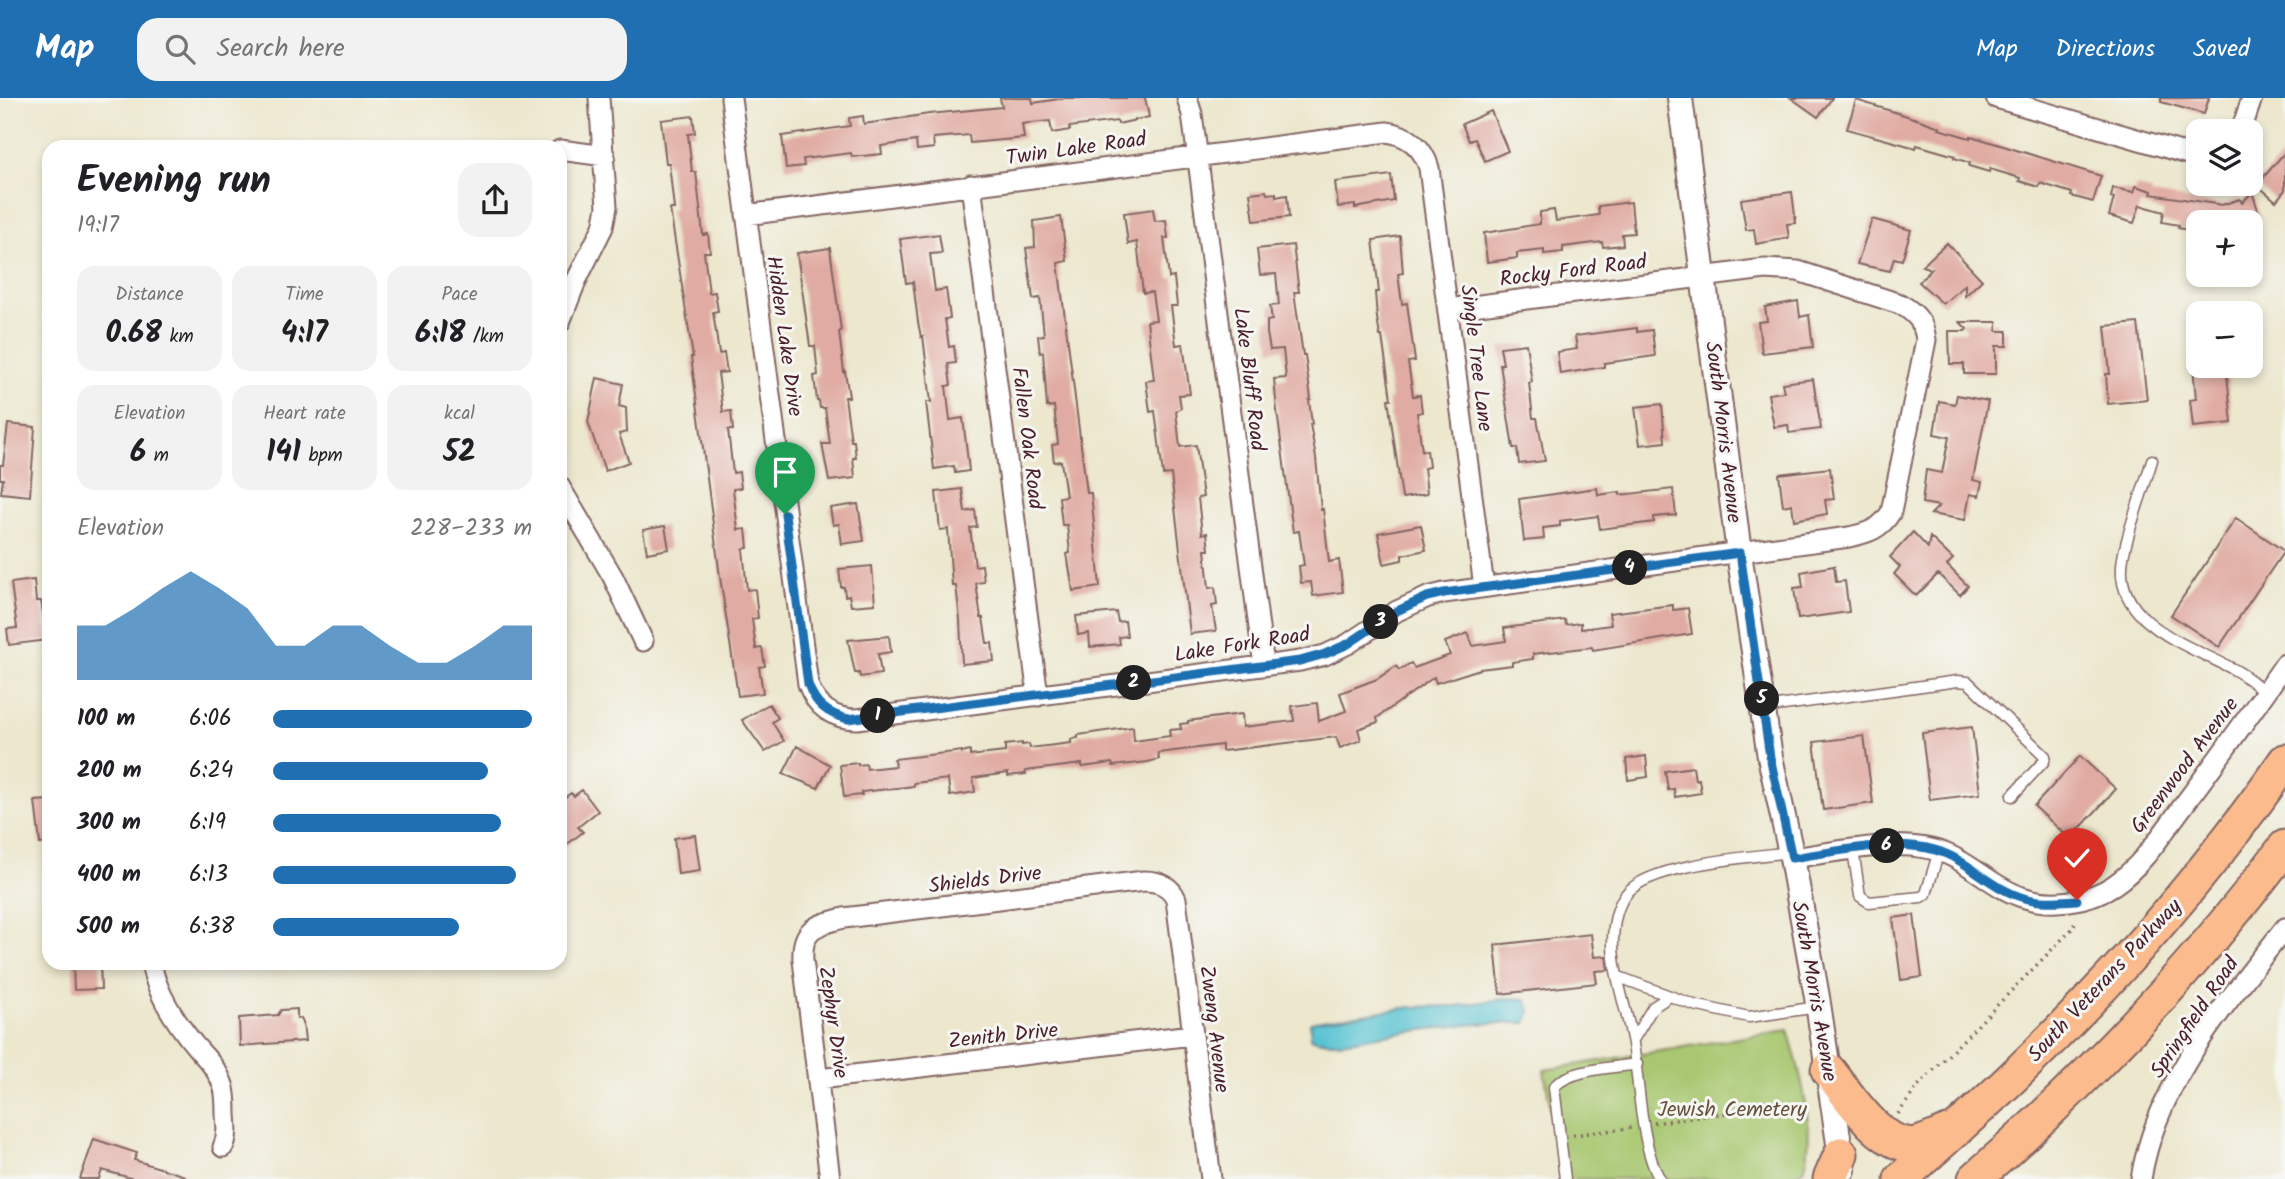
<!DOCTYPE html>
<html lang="en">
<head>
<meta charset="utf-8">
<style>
  :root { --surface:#fff; --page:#f2f2f2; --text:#202124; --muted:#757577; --accent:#1f6fb2 }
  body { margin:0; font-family:Kalam,sans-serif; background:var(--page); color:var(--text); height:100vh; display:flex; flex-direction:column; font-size:26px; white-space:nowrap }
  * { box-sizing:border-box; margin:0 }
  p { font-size:23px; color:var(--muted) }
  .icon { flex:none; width:38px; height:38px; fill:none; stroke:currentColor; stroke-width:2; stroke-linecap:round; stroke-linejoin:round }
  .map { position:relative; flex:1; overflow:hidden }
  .details { position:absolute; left:42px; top:42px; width:525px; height:830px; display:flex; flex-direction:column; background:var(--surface); border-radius:21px; box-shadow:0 4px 10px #0003 }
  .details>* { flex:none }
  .controls { position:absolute; left:2186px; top:21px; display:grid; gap:14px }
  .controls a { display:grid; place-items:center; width:77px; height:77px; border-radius:14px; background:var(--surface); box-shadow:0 4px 10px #0003; font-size:35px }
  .pin { position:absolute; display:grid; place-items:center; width:60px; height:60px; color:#fff; margin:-72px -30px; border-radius:50% 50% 50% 0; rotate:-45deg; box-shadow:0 0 7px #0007 }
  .pin .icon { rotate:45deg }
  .km { position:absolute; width:35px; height:35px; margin:-18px; border-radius:50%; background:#222; color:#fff; font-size:19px; line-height:35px; text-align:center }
  .round { display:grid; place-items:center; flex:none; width:74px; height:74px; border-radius:21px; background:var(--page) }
  .headline { display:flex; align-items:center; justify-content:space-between; height:119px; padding:0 35px }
  h1 { font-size:38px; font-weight:700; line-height:52px }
  .metrics { display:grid; grid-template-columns:repeat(3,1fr); gap:10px; height:119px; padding:7px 35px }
  .metrics div { display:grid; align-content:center; border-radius:18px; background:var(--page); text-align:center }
  .metrics b { font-size:30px; font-weight:700 }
  .metrics small { font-size:19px; font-weight:400 }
  .metrics p { font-size:19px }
  .chart { height:196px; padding:14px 35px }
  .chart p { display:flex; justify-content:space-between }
  .chart svg { width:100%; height:126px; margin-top:7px; fill:var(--accent); opacity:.7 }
  ul { padding:0 35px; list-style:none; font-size:23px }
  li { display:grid; grid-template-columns:112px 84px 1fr; align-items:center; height:52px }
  li i { height:18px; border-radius:9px; background:var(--accent) }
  header { display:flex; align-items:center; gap:42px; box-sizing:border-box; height:98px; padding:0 35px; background:var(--accent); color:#fff }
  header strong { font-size:33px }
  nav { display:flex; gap:38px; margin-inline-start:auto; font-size:24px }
  .search { width:490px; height:63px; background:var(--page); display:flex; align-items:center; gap:18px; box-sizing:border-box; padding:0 24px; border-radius:21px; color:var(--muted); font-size:26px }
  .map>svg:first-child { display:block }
</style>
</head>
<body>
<header>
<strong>Map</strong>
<div class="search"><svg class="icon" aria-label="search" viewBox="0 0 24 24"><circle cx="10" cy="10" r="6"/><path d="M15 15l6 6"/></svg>Search here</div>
<nav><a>Map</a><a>Directions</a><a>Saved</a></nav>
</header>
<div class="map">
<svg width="2285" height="1081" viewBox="0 0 2285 1081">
  <rect width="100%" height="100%" fill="#f6f6f2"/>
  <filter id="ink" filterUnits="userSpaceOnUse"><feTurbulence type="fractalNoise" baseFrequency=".0143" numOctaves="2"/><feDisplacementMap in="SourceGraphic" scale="14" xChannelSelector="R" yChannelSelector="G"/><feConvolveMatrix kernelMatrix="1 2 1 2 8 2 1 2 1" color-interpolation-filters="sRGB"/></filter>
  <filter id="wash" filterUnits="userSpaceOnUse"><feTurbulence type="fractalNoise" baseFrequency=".00686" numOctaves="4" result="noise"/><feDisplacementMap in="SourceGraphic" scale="28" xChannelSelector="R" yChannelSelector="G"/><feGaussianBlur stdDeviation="1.57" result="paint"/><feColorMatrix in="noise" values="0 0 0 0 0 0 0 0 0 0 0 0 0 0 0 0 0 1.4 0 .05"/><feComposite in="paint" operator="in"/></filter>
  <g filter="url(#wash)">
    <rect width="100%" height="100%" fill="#ece7cd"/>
    <path fill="#a8c76f" stroke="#79734d" stroke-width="2" d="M1788,932c11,36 29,103 16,140l-22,9h-219l-19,-109z"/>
    <path fill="#58c3d2" stroke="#51717e" stroke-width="2" d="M1510,900l15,1c6,9 6,14 1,24 -46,-2 -95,6 -141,12 -26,3 -49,12 -74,3l-1,-15 5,-2 97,-14 44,-1z"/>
    <g id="blocks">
      <path fill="#e0aba2" d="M1000,0h32l1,5 32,-5h80l4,19 -31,7 -1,-3 -48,6 1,3 -18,3 -2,-12 -28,3 2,14 -54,5 -1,-8 -36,3 1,10 -17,2 -1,-9 -35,5 1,8 -30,3 -1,-4 -48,6 1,7 -18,2 -4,-32 68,-10 -1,-8 14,-2 1,8 65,-10 73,-7z
        M1791,0h41l-14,19z
        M2161,0h48l-5,16 -43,-12z
        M1856,2l67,21 17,6 -1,2 31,9 1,-2 130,40 -8,26 -22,-6 1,-3 -32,-10 -1,4 -20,-6 1,-3 -30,-9 -1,3 -20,-6 1,-3 -16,-5 1,-2 -38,-11 -1,3 -69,-19z
        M1491,13l17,40 -23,10 -10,-22 -6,2 -7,-17z
        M693,18l2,17 -7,1 4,38h4l7,63 5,-1 2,18h-6l5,41 6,-1 3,19 -5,1 6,42 5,-1 3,19 -9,1 5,39 8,-1 2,19h-5l5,43 6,-1 2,16 -8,1 5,41 8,-1 2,19 -5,1 4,41 8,-1 3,29 -6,1 4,30 6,-1 3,18 -6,1 4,26 -25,3 -18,-119 -29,-220h2l-23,-148h4l-5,-46h-3l-5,-43z
        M2285,54v38l-9,11 -19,-16z
        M1391,77l3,26 -39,7v-3l-17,2 -3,-25z
        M2136,88l16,5 -1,3 71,11 18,-6 2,4 10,-11 9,27h-2l1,3h-62v10l-20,-4 1,-3 -17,-3 2,-10 -24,-7 -6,18 -25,-7 5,-18 -3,-1 2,-9 21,4z
        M1266,93l1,3 9,-1v4l11,-2 2,22 -35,4 -4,-28z
        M1792,94l4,31 -9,1 2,14 -33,6 -2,-15 -8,1 -5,-31z
        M1631,104l3,31 -12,1 1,11 -20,2 -1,-5 -39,5v5l-19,2v-4l-27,3v5l-30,4 -3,-29 56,-9v-12l14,-2 2,11 43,-6 -1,-9z
        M1153,111l2,12 11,-1 2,18h-4l5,40 5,-1 3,29h-6l5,39 7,-1 7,50 -11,1 2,13 -5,3 4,36 16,-2 7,52 -5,1 4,36 5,-1 2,17h-4l4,38 6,-1 2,18 -5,1 4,25 -26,3 -19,-160 -8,1 -8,-64 -5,1 -4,-31 8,-1 -7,-59 9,-1 -4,-28 -9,1 -6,-51 -9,2 -4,-31z
        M1061,119l6,44 -9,2 29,230h4l9,94 -27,4 -6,-37 3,-1 -3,-28h-5l-3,-28 7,-1 -5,-35 -7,1 -2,-17 6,-1 -4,-38 -7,1 -4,-55 -3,1 -2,-17 6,-1 -4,-37 -7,1 -7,-51 9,-1 -1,-26z
        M1872,121l39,11 -9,30 -8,-2 -4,13 -33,-7z
        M939,136l3,19 -12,1 5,37 11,-2 4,29 -5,1 4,28 5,-1 2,17 -8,1 3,21 -5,1 4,34 13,-2 6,53 -14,2 -1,-7 -20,3 -8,-67h5l-8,-66 -2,1 -3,-15 -5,-40 -7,1 -6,-44z
        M1400,138l3,37 -5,1 4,30 5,-1 8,58 -7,1 5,34 7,-1 2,17 -5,1 5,38 5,-1 2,17 -5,1 3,26 -25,4 -14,-99h3l-9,-63h-2l-3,-18 -2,-26h4l-6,-52z
        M1947,145l35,37 -17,16v-11l-22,19 -24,-22 13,-13 -10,-3z
        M1293,147l6,47h-5l9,63h2l6,44 -2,1 3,24h-2l6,34 5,52 2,-1 6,53 10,-2 4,32 -30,4 -2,-14 -10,1 -2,-17 5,-1 -5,-34 -6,1 -16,-121 -3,-32 12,-1 -3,-29 -13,1 -3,-17v-12l5,-1 -2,-14 9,-1 -3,-31 -16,1 -3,-26z
        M830,150l11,83 -2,1 5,40 1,-1 4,26h-4l6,44h3l2,17h-3l2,20 -26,3 -7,-37h8l-5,-36h-5l-1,-7h-2l-3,-25 4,-1 -3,-29h-5l-13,-93z
        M1798,203l2,16 9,-2 4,32 -51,6 -4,-31 9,-1 -2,-14z
        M1960,224h37v9h10v15h-11v28h-32v-10h-14l-1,-33h16l2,-2z
        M2138,225l9,77 -39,4 -2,-30h4l-5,-48z
        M1637,230v4l15,-2 3,26 -51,7v4l-44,7 -3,-22 20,-3 -2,-13z
        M1526,246l6,38 -3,1 4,35h4l8,43 -26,3 -2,-16h-4l-13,-84h3l-3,-17z
        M2193,268h33l6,57 -39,4 -3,-27 6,-1z
        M597,280l26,6 -4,22 7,2 1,24 -8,2 10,28 -24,9 -17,-49z
        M1813,281l8,50 -32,4 -1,-8 -14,2 -6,-33 16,-2 -2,-9z
        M1957,297l31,6 -15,79 9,2 -3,14 -9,-2 -5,26 -34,-6 8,-8 -17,-3 4,-33 16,3 7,-36 -15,-3 5,-33 16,3z
        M1662,306l3,38 -25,3 -5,-38z
        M8,326l27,3 -5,69 -29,-3 2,-14h-3v-14h3z
        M1830,370l4,31 -9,1 2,14 -33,6 -2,-16 -9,2 -4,-32z
        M1597,390l1,7 22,-3v3l53,-6 3,26 -22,2v5l-54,7 -2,-13 -38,5v5l-17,2 1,11 -20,2 -5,-42z
        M962,391l3,23 10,-2 2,17 -7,1 5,38 7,-1 2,17 -8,1 5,35h2l4,25h5l2,18 -32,3 -2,-44 -4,-34h-4l-4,-57 -8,1 -4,-38z
        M858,406l6,37 -22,3 -3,-20 -6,1 -3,-17z
        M2236,420l48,33 -65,96 -48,-32z
        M1421,427l5,25 -24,5v5l-18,4 -6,-31z
        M665,428l4,23 -22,4 -4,-23z
        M1913,434l15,16 2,-11 23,22 -6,6 21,21 -8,9 -22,-21 -22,22 -22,-22 6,-7 -10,-10z
        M872,468l3,38 -24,2 -2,-11 -4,1 -1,-9h-3l-2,-18z
        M1834,468l2,16 9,-1 4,31 -51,7 -4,-31 9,-1 -2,-15z
        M34,482l2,21h5l7,39 -39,5 -2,-16 10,-1 -6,-45z
        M1673,507v5l15,-2 4,26 -99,16 -1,-3 -59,7v5l-21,3v3l-32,4 -44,14 -2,-6 -57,41 1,4 -20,7 3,11 -21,8 -4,-11 -114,14v-6l-64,8 1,6 -11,3 -35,4 -1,-3 -30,4v-3l-57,7 1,3 -18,2v-3l-35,5 2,14 -25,4 -2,-17 -34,4v3l-53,6 1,3 -18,2 -4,-32 18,-2v2l8,-1 1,5 28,-3 -1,-7 68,-8v2l8,-2v5l35,-4v-7l17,-2v2l7,-1 1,4 41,-5v-4l7,-1v-3l55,-8 1,14 36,-5 -1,-6 12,-1 -1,-5 8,-1v-2l54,-7 1,13 51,-6 -2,-15 25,-3 2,18 27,-10 -6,-18 37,-14 19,-13 3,4 12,-7 3,5 36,-13 -5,-13 23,-9 5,13 33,-5 -2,-13 61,-8 1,5 15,-2v6l30,-4 -2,-12z
        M1116,514l2,10 7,-1 2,15 -8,1 1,7 -30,3 -1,-14 -11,2 -2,-19z
        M889,538l2,16 -13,2 3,20 -21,3 -1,-4h-4l-7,-33z
        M769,606l9,14 -6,4 12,19 -19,11 -23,-32z
        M1972,629l8,67 -50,6 -8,-67z
        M1864,638l9,67 -50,7 -9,-68z
        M797,648l33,19 -12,23 -35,-14z
        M1646,658l2,21 -20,3 -2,-21z
        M2080,658l36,33 -46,50 -36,-33z
        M1693,669l2,13 4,-1 2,14 -26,4 -1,-8 -6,1 -3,-19z
        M582,692l16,21 -20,16 5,5 -23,18v-49l11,-8 3,3z
        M49,702v43l-9,1 -5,-43z
        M695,737l5,36 -22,3 -4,-36z
        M1914,817l8,62 -21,3 -8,-62z
        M1591,836l3,23 12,-1 2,14 -13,1 2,12 -97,11 -5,-49z
        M73,864h27l1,27 -27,1z
        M297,911v9h4l2,4 2,19 -65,5 -1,-28 39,-3 3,-5z
        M94,1041l43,14 -3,7 51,16 -1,3h-50l-32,-9 -3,9h-19z"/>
    </g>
  </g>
  <g filter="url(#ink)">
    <use href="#blocks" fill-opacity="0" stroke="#836564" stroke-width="2"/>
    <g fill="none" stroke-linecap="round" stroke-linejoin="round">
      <g stroke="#836564" stroke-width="13">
        <path id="service" d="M2152,362c-9,32 -23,65 -29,98 -12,65 68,88 112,112 11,6 21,15 31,22
          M1763,610l195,-27 10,1 77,74 -1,5 -32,35
          M1853,752l7,46 9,6 52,-5 5,-3 13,-43
          M1619,879l75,28 55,12 69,-10
          M1633,942l20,-33 17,-11
          M1565,1081l-11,-92c15,-18 59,-19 83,-23
          M1660,1081c-19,-30 -21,-98 -27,-135 -5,-30 -20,-71 -20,-100 0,-16 3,-38 14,-51 23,-29 125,-36 163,-41"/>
      </g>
      <g stroke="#836564" stroke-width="23">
        <path id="minor" d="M731,0l77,586c8,23 25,35 49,35l443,-58 25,-6 23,-11 49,-33 31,-14 16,-4 405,-56c19,-4 32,-8 42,-25l35,-172c-2,-18 -10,-27 -26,-36l-102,-33 -33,-2 -317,40
          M1187,0l5,16 72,552
          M1996,0l202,59
          M2241,33l11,-33
          M560,52l45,6
          M971,87l67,511
          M746,117l641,-83c21,3 36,15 42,36l55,419
          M560,224l16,-41 27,-54 4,-20 -8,-109
          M560,389l53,90 30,64
          M1792,760c47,-6 112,-23 157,-3 25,11 46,33 73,42 28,10 67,5 92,-12 29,-20 48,-51 69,-79 35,-47 69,-94 102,-142
          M151,864c5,32 26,62 46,86 11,12 22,23 27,40 2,9 2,19 2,27 1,11 2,22 -3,32
          M819,981l373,-44
          M830,1081l-27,-219c-2,-32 13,-35 41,-42l300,-37c14,0 26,4 32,18l35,280
          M2141,1081c15,-97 86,-176 144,-251"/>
      </g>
      <g stroke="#836564" stroke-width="28">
        <path id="tertiary" d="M1680,0l59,455 31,204 22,101 25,139 26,173"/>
      </g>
      <g stroke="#836564" stroke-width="37">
        <path id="trunk" d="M1828,972c20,24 54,81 89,74 11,-3 21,-8 31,-12
          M1830,1081l11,-25
          M1901,1081c38,-35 77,-68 114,-104 99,-95 192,-201 270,-314
          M1975,1081c114,-100 219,-211 310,-332"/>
      </g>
      <path stroke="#836564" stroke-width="3.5" stroke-dasharray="2 5" stroke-linecap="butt" d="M1898,1016l20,-28 156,-159 1,-8
        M1654,1025l123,-17
        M1573,1037l58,-7"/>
      <use href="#service" stroke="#fff" stroke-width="10"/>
      <use href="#minor" stroke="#fff" stroke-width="19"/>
      <use href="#tertiary" stroke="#fff" stroke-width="24"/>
      <use href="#trunk" stroke="#fbbb8d" stroke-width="33"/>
    </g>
  </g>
  <g fill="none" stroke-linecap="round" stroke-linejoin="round" filter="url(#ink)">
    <g stroke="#fff" stroke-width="14">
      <path id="route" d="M785,416l23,170c7,20 19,30 40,35l452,-58 25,-7 23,-10 49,-33 30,-14 17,-4 296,-40 30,204 22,101c43,-6 101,-20 143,-8 33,9 56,39 89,48 17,5 35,3 53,2"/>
    </g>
    <use href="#route" stroke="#1f6fb2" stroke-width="9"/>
  </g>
  <g text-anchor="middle" stroke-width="6" stroke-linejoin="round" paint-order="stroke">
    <g font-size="21" fill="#4a1f2b" stroke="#f6f6f2">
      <text transform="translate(1076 50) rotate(-8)" y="7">Twin Lake Road</text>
      <text transform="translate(1573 172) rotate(-7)" y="7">Rocky Ford Road</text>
      <text transform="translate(785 238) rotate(82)" y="7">Hidden Lake Drive</text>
      <text transform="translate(1477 260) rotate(83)" y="7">Single Tree Lane</text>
      <text transform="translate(1250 281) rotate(83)" y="7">Lake Bluff Road</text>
      <text transform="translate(1724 334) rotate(83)" y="7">South Morris Avenue</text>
      <text transform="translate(1028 340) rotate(83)" y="7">Fallen Oak Road</text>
      <text transform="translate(1242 546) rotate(-9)" y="7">Lake Fork Road</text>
      <text transform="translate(2184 667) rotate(-53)" y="7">Greenwood Avenue</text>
      <text transform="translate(985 781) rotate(-7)" y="7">Shields Drive</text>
      <text transform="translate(2104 882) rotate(-47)" y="7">South Veterans Parkway</text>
      <text transform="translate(1815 893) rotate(80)" y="7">South Morris Avenue</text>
      <text transform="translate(2194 919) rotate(-56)" y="7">Springfield Road</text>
      <text transform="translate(834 924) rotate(82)" y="7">Zephyr Drive</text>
      <text transform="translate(1215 931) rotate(83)" y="7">Zweng Avenue</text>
      <text transform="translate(1003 937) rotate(-6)" y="7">Zenith Drive</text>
    </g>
    <g font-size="21" fill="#66513f" stroke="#f6f6f2">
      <text x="1732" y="1018">Jewish Cemetery</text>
    </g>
  </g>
</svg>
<div class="controls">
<a><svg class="icon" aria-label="layers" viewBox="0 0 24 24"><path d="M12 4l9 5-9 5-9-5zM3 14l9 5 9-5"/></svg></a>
<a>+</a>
<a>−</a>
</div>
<div class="pin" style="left:785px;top:416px;background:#1e9e55"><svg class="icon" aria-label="arrive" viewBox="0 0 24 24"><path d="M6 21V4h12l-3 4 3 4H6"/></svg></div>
<div class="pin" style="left:2077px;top:802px;background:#d93025"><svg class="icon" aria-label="check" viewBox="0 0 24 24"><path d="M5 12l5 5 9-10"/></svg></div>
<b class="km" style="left:878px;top:618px">1</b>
<b class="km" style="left:1134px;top:585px">2</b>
<b class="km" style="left:1381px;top:524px">3</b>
<b class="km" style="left:1630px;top:470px">4</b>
<b class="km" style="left:1762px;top:601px">5</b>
<b class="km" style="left:1887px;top:748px">6</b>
<section class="details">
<div class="headline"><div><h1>Evening run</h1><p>19:17</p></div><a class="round"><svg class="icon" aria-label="share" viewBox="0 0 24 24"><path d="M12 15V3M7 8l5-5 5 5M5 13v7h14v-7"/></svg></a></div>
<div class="metrics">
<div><p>Distance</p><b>0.68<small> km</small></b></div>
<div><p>Time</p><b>4:17</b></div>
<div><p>Pace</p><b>6:18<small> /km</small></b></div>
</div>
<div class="metrics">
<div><p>Elevation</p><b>6<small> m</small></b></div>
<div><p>Heart rate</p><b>141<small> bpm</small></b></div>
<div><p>kcal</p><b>52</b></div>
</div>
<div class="chart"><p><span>Elevation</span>228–233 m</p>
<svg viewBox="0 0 160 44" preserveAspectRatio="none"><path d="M0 44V25L10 25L20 19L30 12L40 6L50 12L60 19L70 32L80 32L90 25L100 25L110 32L120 38L130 38L140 32L150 25L160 25V44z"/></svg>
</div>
<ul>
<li><b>100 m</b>6:06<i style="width:100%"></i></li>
<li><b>200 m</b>6:24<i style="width:83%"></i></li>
<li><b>300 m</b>6:19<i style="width:88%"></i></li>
<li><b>400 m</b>6:13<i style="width:94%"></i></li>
<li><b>500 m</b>6:38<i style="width:72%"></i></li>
</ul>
</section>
</div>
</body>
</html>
